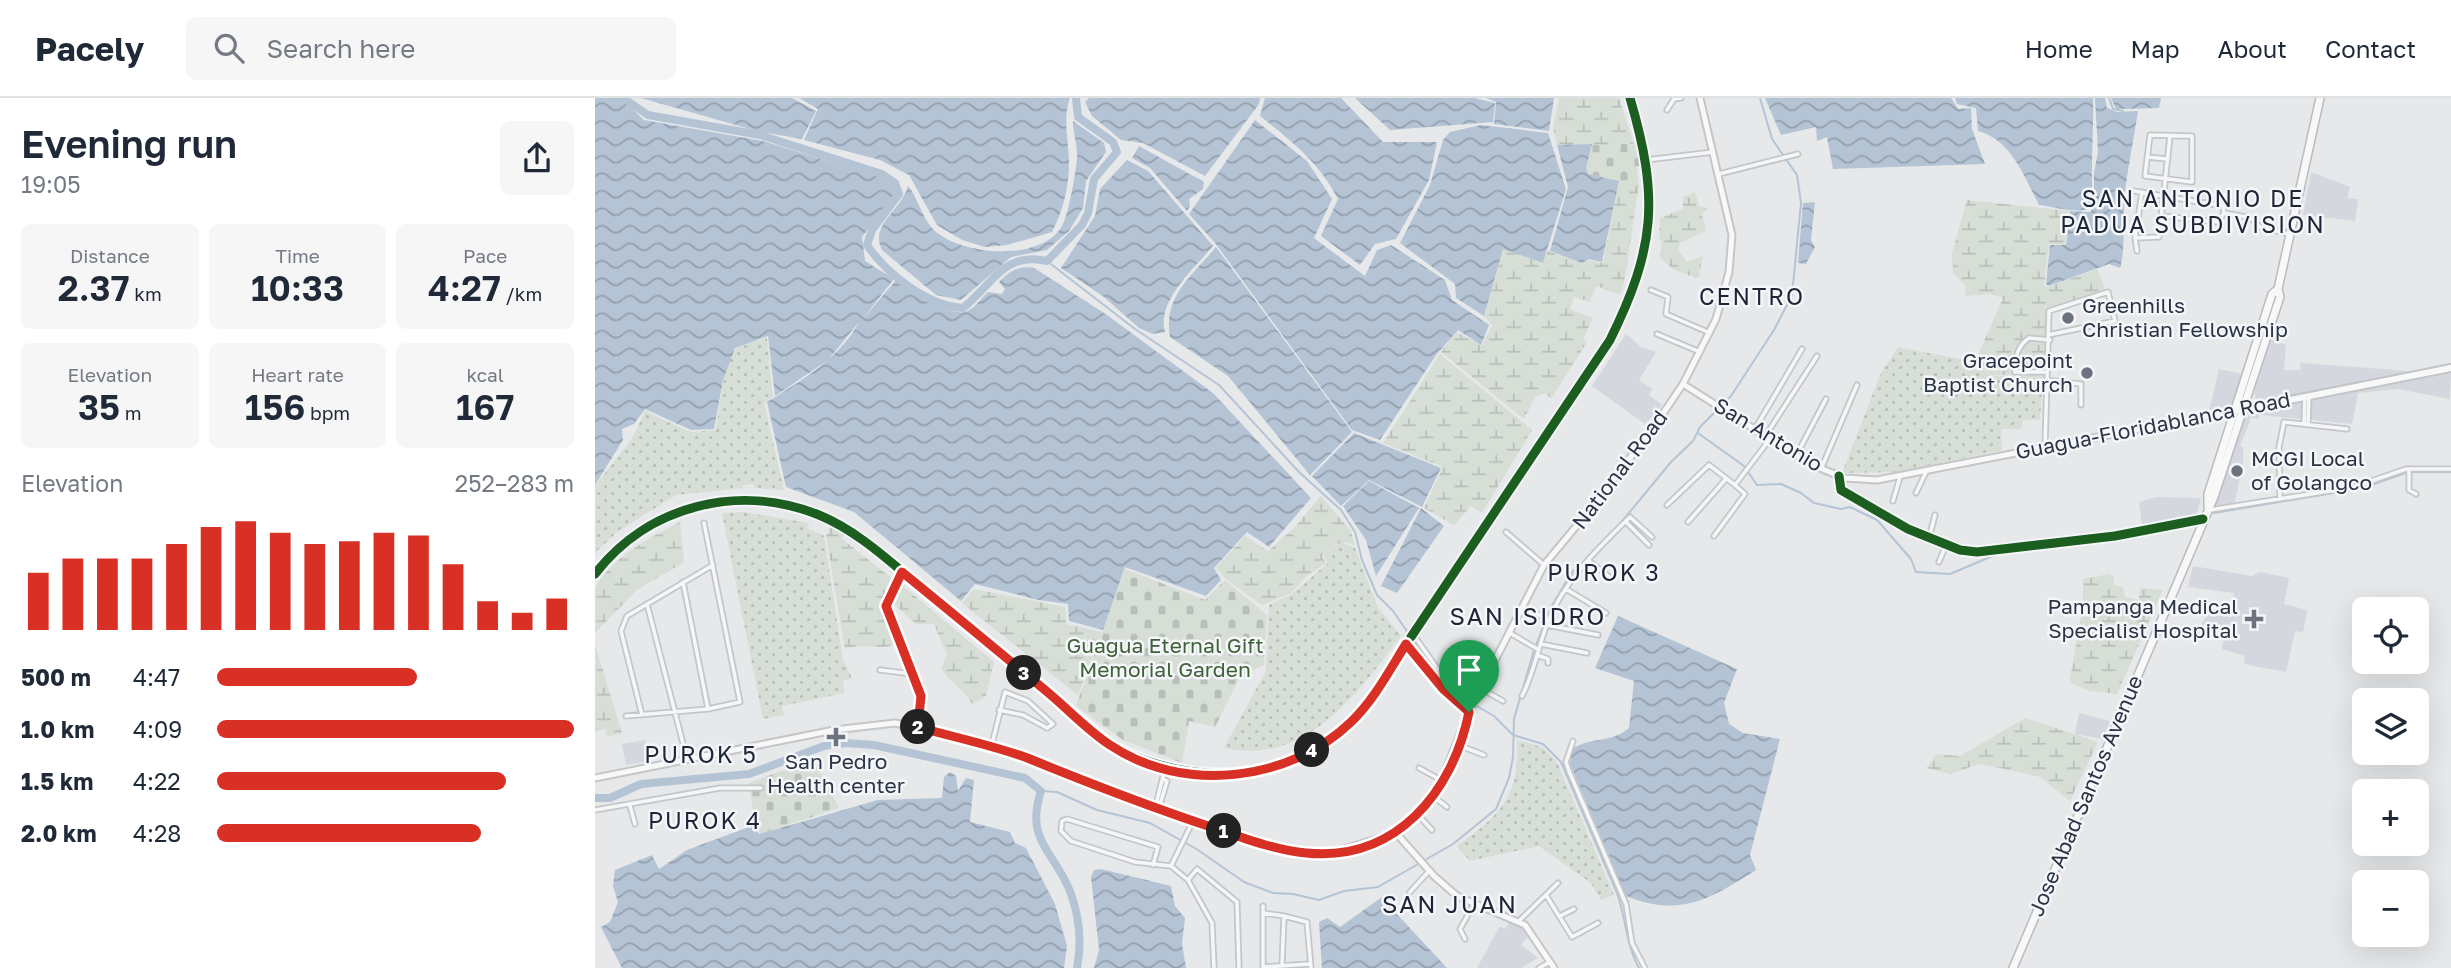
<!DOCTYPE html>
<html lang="en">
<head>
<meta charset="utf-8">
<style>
  :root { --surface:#fff; --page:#f6f6f7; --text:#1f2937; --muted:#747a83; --line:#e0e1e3; --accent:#d93025 }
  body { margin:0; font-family:"Golos Text",sans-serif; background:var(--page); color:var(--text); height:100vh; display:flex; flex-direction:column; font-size:26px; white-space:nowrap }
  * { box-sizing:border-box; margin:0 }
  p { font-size:23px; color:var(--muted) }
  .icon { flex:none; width:38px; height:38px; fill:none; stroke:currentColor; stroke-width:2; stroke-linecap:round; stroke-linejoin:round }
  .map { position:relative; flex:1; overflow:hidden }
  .sheet { display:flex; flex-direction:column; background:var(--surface); width:595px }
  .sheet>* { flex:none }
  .controls { position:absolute; left:1757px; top:499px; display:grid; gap:14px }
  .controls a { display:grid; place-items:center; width:77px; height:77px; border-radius:10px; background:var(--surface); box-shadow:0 7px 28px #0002; font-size:35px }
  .pin { position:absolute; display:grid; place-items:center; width:60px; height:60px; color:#fff; margin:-72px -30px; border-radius:50% 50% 50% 0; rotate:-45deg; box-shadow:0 0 7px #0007 }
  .pin .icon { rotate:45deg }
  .km { position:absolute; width:35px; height:35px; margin:-18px; border-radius:50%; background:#222; color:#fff; font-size:19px; line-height:35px; text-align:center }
  .round { display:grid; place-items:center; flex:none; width:74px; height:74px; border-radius:10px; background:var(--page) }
  .headline { display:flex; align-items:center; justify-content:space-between; height:119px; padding:0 21px }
  h1 { font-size:38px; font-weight:600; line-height:52px }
  .figures { display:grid; grid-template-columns:repeat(3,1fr); gap:10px; height:119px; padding:7px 21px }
  .figures div { display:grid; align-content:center; border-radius:10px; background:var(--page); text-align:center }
  .figures b { font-size:35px; font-weight:600 }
  .figures small { font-size:19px; font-weight:400 }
  .figures p { font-size:19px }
  .chart { height:196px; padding:14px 21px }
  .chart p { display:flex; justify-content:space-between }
  .chart svg { width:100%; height:126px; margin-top:7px; stroke:var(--accent); stroke-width:6 }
  ul { padding:0 21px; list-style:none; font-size:23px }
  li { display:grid; grid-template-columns:112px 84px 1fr; align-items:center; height:52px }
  li i { height:18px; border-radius:9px; background:var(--accent) }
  header { display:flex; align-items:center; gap:42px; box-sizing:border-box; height:98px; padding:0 35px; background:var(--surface); border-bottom:2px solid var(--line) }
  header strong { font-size:33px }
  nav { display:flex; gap:38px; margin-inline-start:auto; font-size:24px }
  .search { width:490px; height:63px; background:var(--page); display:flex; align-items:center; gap:18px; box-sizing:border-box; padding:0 24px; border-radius:10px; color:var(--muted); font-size:26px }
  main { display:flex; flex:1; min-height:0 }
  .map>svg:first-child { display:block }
</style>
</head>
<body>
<header>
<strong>Pacely</strong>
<div class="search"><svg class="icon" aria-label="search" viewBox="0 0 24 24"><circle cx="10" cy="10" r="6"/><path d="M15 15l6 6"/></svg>Search here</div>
<nav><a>Home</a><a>Map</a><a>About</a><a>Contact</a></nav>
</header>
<main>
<section class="sheet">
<div class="headline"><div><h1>Evening run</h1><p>19:05</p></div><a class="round"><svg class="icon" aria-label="share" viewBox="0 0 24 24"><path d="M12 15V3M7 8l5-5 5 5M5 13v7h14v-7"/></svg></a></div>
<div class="figures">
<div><p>Distance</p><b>2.37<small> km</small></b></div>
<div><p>Time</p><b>10:33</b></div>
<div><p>Pace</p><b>4:27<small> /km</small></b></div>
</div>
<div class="figures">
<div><p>Elevation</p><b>35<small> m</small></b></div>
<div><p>Heart rate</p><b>156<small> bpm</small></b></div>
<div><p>kcal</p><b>167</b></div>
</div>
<div class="chart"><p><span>Elevation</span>252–283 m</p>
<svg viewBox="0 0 160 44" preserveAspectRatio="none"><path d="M5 44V24M15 44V19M25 44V19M35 44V19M45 44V14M55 44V8M65 44V6M75 44V10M85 44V14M95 44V13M105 44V10M115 44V11M125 44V21M135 44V34M145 44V38M155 44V33"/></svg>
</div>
<ul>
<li><b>500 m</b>4:47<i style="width:56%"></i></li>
<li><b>1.0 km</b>4:09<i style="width:100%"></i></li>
<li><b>1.5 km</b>4:22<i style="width:81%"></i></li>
<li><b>2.0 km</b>4:28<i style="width:74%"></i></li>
</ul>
</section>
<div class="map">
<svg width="1856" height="870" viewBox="0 0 1856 870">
  <defs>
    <pattern id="grass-dots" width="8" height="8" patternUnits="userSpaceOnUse" patternTransform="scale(1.75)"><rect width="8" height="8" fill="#d6ded6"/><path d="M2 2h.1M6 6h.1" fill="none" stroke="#b8bfb9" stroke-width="1.8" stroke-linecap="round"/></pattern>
    <pattern id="wetland-marsh" width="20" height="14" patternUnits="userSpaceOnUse" patternTransform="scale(1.75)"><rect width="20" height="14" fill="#d6ded6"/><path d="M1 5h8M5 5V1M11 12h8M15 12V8" fill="none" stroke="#b8bfb9"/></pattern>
    <pattern id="cemetery-stones" width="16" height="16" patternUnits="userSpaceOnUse" patternTransform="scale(1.75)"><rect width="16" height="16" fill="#d6ded6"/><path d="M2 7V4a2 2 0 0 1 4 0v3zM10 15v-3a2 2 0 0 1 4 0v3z" fill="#b8bfb9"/></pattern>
    <pattern id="water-waves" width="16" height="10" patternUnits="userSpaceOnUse" patternTransform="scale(1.75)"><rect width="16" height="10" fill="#b4c4d5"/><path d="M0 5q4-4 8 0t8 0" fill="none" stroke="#93a0af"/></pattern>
  </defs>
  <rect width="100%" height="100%" fill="#e6e8ea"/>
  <path fill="#d4d7dd" d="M1716,74l39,15 -3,11 11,1 -3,22 -52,-6z
    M1031,236l15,13 15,5 -17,28 13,9 -3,6 13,10 -17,19 -53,-38z
    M1676,241l15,6 -2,25h17l-1,-7 110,8 -100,23 -54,6 -2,-8z
    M1624,271l24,5 -10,35 -24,3z
    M1856,274l-1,27 -52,-10 -40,4 -6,31 -93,-9 -1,4 -7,-1 -11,28 3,1v17l-9,42h-19l32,-97z
    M1561,399l45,1 -5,18 -54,10 -3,-24z
    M1598,468l59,10 8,-4 29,6 -5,26 23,6 -4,22 -8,-1 -9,41 -42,-8 1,-8 -23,-7 3,-18 -26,-3 8,-13 25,2 2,-24 -46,-6z
    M1484,615l31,8 -7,18 -28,-5z
    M50,642l4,21 -23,4 -4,-21z
    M916,822l19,14 -9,11 17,13 -17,10h-44l23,-42 5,3z"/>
  <path fill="url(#grass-dots)" d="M172,240l6,59 -9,6 20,87 -29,-2 -2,-4 -10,1v3l-67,7 -58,36 -23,22v-67l38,-49 12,-26 45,21 26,-2c3,-18 7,-69 20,-81 6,-5 23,-9 31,-11z
    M1303,249l77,15 15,14 53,-1 -3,45h-17l-2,9h-20l1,21 -105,22 -55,1 39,-100z
    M149,414l65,11 -2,5 17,8 19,124 9,18 -10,3 3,12 -63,13 2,9 -21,4 -41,-206z
    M746,444l14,6 23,60 23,28c-43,57 -96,131 -177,112l42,-77 3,-66 23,-11 36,-31 -5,-8z
    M922,642l25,7 15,15 57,133 -13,5 -10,-17 -52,-37 -69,15 -13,-15c43,-31 63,-49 60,-106z"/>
  <path fill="url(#wetland-marsh)" d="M964,0h60l15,46 -19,-1v6l-23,-5 -35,1 -4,-17z
    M1024,83l20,5c-7,36 -9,70 -17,105l-4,3 -22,-8 -6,16 -16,-5 -4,12 23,9 -10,21 4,3 -36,57 -5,-6 -11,4 -11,22 -83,-67 15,-20 26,13 10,-20 -8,-9 19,-67 40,14 5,-12 34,12 6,-3 15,3z
    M1100,94l4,14 9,2 -6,6 4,17 -26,12 -2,7 9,12 16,-6 -4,21 -3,1 -23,-9 -13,-11 2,-17 -3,-3 1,-20 23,-9v-12z
    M1372,102l102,11 -4,34 -16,-1 -5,41 4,2 49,-18 8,20 -57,21 -4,64 -54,1 -15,-13 28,-64 -14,-4 -24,2 1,-10 -13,-13 -1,-20z
    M845,256l92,76 -50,83 -11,-7 -17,19 -30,-17 19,-41 -60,-24z
    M726,398l30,35 4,15c-14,-9 -23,1 -33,10l4,7 -20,14 -15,16 -29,12 -36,-26 -10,-11 29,-32 23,15 26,-23z
    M85,424l4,40 -47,28 -42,43c0,-13 0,-33 0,-44 11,-28 60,-55 85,-67z
    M237,425l14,7 -4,9 52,41 -13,28 14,36c-13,7 -32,-1 -50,5l-19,-113z
    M1514,476l5,3v8l9,2 2,10 14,3 1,-12 23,2 -46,104 -28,-3 -18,-8 -1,-4 13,-73v-27z
    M302,483l97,81 -8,34 -14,8c-10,-17 -20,-18 -31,-36l6,-13 -13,-31h-18l-23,-21 -5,1z
    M379,491l91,18 1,17 36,8 -24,63 -116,-92z
    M0,546l27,89 -15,4 -2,-8 -10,3z
    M1430,620l73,24 -28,59 -30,-24 -35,-8 -26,-5 -29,10 -23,-6 9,-14 24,2z"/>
  <path fill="url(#cemetery-stones)" d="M1020,45l27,2 3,20 -8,2 2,19 -51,-12 -2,-6 6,-24 23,5z
    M530,471l80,31 20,-20 42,35 -3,50 -24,12 -25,50 -26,-6 -7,42 -59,-23 -47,-34z
    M218,661l26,49 -79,26 -5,-11 -6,-40z"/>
  <path fill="url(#water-waves)" d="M0,0h26l23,22 119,21 118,36 11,9 3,7 -33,44 3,24 29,18 -33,42 36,-42c12,10 54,40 70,32 8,-3 15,-14 21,-19l14,2 3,-5 -6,-7c11,-11 20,-17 35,-14l73,47 106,78 98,105 -42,49 -22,-15 -33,36 7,12 -15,16 -81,-29 -22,63 -34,-9 -1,-17 -29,-4 -64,-16 -14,17 -107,-89 -68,-25 -19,-85c35,-22 72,-43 92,-80l-31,38 -53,36 -7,-60 -33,12 -12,32 -9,49 -23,1 -46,-21 -11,15 -12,5 1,11 -28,45z
    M46,0h151l24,13 -14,28 -45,-8z
    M204,0h271c-8,21 -1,44 -1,65 0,24 -6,48 -17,69l-45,13 -22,2 -23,-7 -25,-15 -28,-50 -29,-15 -76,-20 14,-31z
    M494,0h171l-1,6 -54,72 -62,-33 -22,-3 -29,-24 -7,-14z
    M670,0h76l42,44h54l-8,38 -33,59 -21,5 -15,21 -39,-29 17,-37c-19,-37 -47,-58 -78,-83z
    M760,0h120l20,5 -2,19 -103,8z
    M891,0h68l-5,33 -55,-7 2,-22z
    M1170,0h186l7,11 13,-1 1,21 13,35 -152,5 -6,-32 -10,4 -1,-14 -35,8z
    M1360,0h138c1,37 -3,73 0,109 -14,8 -38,0 -54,-2 -15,-28 -27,-65 -61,-74l-2,-23 -19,-4z
    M1500,0h10l2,10 10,4 21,-1c-4,27 -10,54 -13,81 -3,22 1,58 -5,76l-11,-4 -60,22 -3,-2 4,-39h16l4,-34 20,1 4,-4v-35l4,-21z
    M1516,0h50l-2,10 -43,1z
    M660,22l52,41 25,38 -18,39 51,38 12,-26 14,-5 54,35 7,20 37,25 -8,20 -23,-15 -22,25 -56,85 -28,-10 -137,-187 -26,-29z
    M478,23l31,22 2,9 -20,29 -3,27 -14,23 -22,19 -36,7 -50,43 -25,-5 -54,-45c-13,-25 19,-39 26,-64 10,12 14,31 24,42 26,28 107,34 129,0 8,-13 14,-53 16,-69 1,-12 -4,-25 -4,-38z
    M886,27l67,8 18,56 -23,74 -40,-14 -19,67 -28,-18 -1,-14 -55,-41 30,-58 13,-45 7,-8z
    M997,46l-6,24 2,6 31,7 -17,81 -13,-3 -7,4 -32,-12 18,-64 -11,-42z
    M544,48l65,36 -1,7 -14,10 1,7 -3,5 -37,-43 -18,-10z
    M532,62l21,11 65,75c-18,22 -57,55 -48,86l-12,2 -14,-6 -35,-31 -43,-29 34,-52 5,-27z
    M1220,104l-4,38 4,7 -9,17 -8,-1 5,-60z
    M621,149l136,185 -42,43 -82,-99 -58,-39c-7,-41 22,-61 46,-90z
    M759,335l87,35 -19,39 -53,-27 -28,26 -29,-30z
    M774,383l50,27 -43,68 -10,-36 -23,-34z
    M826,410l23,18 -47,67 -16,-7z
    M1023,518l119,53 -13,34 5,21 14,9 37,6 -30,116 6,15c-46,29 -76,48 -130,26l-56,-132 2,-15c18,-12 40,-6 57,-21l5,-47 -39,-13z
    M355,674l6,4 2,15 8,-13 8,2 -4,42 40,10 5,11 11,5 29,56 12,42 -3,22h-442l-21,-41 9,-5 8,-20 -5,-16 2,-16 37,-15 7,14 28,-19 67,-25 5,9 119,-34 64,-2 2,-21z
    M506,771l70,17 4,20 10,12 -3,26 4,24h-92l5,-18 -8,-73 3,-7z
    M787,799v1l65,70h-125l-3,-46 8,-4 13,9z"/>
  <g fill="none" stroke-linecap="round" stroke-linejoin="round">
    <path stroke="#b4c4d5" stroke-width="2" d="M1514,0l4,11 10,2
      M452,163l88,68 84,56 80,87 42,38 14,22 7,28 15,35 16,16 45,65 32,26
      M1103,335l46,33 13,19 24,-1 20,9 13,10 27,6 9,-2 27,13 34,39 5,13 34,2 45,-19 122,-16 22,-6
      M1619,415l149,-25 45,-16h43
      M1024,427l52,-63 22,-21 7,-14 31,-31 43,-66 18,-35 9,-92 -4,-28 -25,-36 -12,-41
      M880,607l19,11 19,19 30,9 18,18 56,131c9,25 9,52 22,75
      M446,693l16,1 40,18 53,13 48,27 46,32 29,11 20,1 26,6 25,-9 34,-4 75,-43 43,-35 13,-31 4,-21 1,-38 20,-69 17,-43 21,-35 17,-15"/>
    <path stroke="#b4c4d5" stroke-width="8" d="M28,0l25,17 112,20 122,39 13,9 4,11 -27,36 -5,15c20,29 60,61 96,63 30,-24 41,-57 84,-47l35,-36 6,-12 6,-34 23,-27 -4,-10 -35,-25 -2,-19
      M0,700h15l31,-14 108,-10 75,-28 22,-3 28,2 151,33 16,13c-17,51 15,61 30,103 9,25 11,48 6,74"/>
    <g stroke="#c4c6c8" stroke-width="7">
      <path id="street" d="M1072,12l7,-11 7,-1
        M1555,37l42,1v46l-47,-6z
        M1552,59l21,2
        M1051,62l67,-8
        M1124,76l79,-20
        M1539,93l89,15 1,7 27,5 9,9 29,7
        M1567,118l56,6 6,-9
        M1540,140l24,-1 11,-101
        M1542,153l-2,-13 7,-46
        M1056,192l17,7 -2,17 44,19
        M1062,236l43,18
        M1451,274h-31c-1,-13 3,-27 14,-34l21,2
        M1451,282l35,4v21
        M1709,325l1,-26
        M1713,325l1,-26
        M1160,331l47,-80
        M1171,337l51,-79
        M1450,348l4,-135 59,-19 7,29 -67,14
        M1201,358l30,-57
        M1226,371l36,-84
        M1814,371v21l7,4
        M1244,378l2,14 67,39 52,21 17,2 138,-16 88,-17
        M1321,395l11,-23
        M1685,400l-1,-51 5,-25 63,7
        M1298,403l7,-24
        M1072,407l42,-40 26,20 35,-46
        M1615,412l144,-23 52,-18h45
        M1031,424l23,23
        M1093,424l38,-43
        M911,434l38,33
        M1119,438l31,-42 -10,-9
        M1334,440l6,-23
        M993,462l24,19
        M1344,464l7,-17
        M307,474l-16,34 35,90 -3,31
        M0,476c53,-69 144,-91 224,-59 39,16 71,47 103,73 64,52 126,104 188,157 79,41 172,42 240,-22 23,-22 39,-52 56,-79l37,45 26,23
        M88,484l25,127
        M971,491l40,24
        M52,506l40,155
        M928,509l26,13
        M952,527l51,10
        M915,535l29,17
        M818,536l36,51 25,16
        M816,539l199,-297c46,-93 49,-143 20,-242
        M946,546l46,9
        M942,557l11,4v4
        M285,572l33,4
        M885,590l23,13
        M927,598c12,-23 16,-48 25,-72 16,-42 51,-76 83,-107l22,20
        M47,617l-21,-84 6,-15 86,-51
        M31,618l82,-7 32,-7 -36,-179
        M978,643l-7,21 3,9 57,133 6,39 13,25
        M397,646l13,-52 23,9 25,23 -6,4 -24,-13 -24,-5
        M863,647l26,10
        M824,670l22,12
        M839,699l13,10
        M35,708l5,18
        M560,710l10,-39
        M564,710l8,-27 -4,-2
        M0,712l125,-22h41
        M824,718l13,14
        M558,767l5,-18 -91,-28 -5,2 -1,10 10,10 64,21 36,4 17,14 24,43 2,45
        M576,768l22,-45
        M593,782l9,-11 40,33 2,66
        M815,794l19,-21
        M951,797l26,42 26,-14
        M668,808v62
        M668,815l21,3
        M965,818l14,-7
        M924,823l39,-38
        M870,841l-5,-10 14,-25
        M687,867l2,-49 23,6 4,46
        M669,869l46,-3
        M944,870l11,-6"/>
    </g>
    <g stroke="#c4c6c8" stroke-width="9">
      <path id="secondary" d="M1088,286l125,79 36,15 33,2 360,-70
        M0,680l239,-48 61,-7 97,21 130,53 170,54 42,1 62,-19 23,-18 17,-21 36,-89 72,-140 59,-71 59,-79 21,-31 33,-65 13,-47 3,-37 -32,-137
        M801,735l38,43 23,20 68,29 29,43"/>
    </g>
    <g stroke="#c2c5c8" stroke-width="10">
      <path id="primary" d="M1644,312l212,-42"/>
    </g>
    <g stroke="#b8bbbf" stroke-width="10">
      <path id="highway" d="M1613,409v-13l64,-200 6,-5
        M1418,870l201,-471 66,-200 -2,-8 42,-191"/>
    </g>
    <use href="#street" stroke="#f5f6f7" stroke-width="3.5"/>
    <use href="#secondary" stroke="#f8f8f8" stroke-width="5"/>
    <use href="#primary" stroke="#f8f8f8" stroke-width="6"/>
    <use href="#highway" stroke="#f8f8f8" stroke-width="7"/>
    <g stroke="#f4f6f9" stroke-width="13">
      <path id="cycleway" d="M1244,378l2,14 67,39 52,21 17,2 138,-16 88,-17
        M0,476c53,-69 144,-91 224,-59 39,16 71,47 103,73 64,52 126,104 188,157 79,41 172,42 240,-22 23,-22 39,-52 56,-79l37,45 26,23
        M816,539l199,-297c46,-93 49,-143 20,-242"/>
    </g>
    <use href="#cycleway" stroke="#1b5e20" stroke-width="9"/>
  </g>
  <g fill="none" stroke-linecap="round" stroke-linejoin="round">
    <g stroke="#fff" stroke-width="14">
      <path id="route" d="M307,474c48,39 96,79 143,118 22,18 42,40 65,55 73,49 179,37 241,-23 23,-22 38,-51 55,-78l37,45 26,23c-16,80 -73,150 -163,141 -31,-3 -63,-15 -92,-25 -63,-21 -123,-44 -184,-69 -37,-14 -74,-21 -112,-32l3,-31 -35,-90z"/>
    </g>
    <use href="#route" stroke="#d93025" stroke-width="9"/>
  </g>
  <g fill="#6c737f" stroke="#f4f6f9" stroke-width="2.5">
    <circle cx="1473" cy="220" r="7"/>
    <circle cx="1492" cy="275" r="7"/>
    <circle cx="1642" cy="373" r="7"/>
    <path d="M1655.5 510.5h7v7h7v7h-7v7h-7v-7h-7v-7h7z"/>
    <path d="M237.5 628.5h7v7h7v7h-7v7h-7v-7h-7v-7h7z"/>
  </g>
  <g text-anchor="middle" stroke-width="5" stroke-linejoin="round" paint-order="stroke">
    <g font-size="21" fill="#2b3445" stroke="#f4f6f9" text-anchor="start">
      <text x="1487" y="215">Greenhills<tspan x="1487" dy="24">Christian Fellowship</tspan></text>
      <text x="1478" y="270" text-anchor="end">Gracepoint<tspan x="1478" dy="24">Baptist Church</tspan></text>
      <text x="1656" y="368">MCGI Local<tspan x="1656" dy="24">of Golangco</tspan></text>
      <text x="1643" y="516" text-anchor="end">Pampanga Medical<tspan x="1643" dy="24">Specialist Hospital</tspan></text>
      <text x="241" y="671" text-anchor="middle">San Pedro<tspan x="241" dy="24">Health center</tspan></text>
    </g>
    <g font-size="21" fill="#2b3445" stroke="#f4f6f9">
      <text transform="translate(1558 328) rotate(-11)" y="7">Guagua-Floridablanca Road</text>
      <text transform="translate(1173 337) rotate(31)" y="7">San Antonio</text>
      <text transform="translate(1025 372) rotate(-53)" y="7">National Road</text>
      <text transform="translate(1491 698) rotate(-67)" y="7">Jose Abad Santos Avenue</text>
    </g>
    <g font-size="21" fill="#3f6138" stroke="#f4f6f9">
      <text x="570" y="555">Guagua Eternal Gift<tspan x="570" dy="24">Memorial Garden</tspan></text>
    </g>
    <g font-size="23" letter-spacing="2" fill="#1d2536" stroke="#f4f6f9">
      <text x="1598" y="109">SAN ANTONIO DE<tspan x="1598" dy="26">PADUA SUBDIVISION</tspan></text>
      <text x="1157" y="207">CENTRO</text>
      <text x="1009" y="483">PUROK 3</text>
      <text x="106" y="665">PUROK 5</text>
      <text x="110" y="731">PUROK 4</text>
    </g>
    <g font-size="24" letter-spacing="2" fill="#1d2536" stroke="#f4f6f9">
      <text x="933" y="527">SAN ISIDRO</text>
      <text x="855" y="815">SAN JUAN</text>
    </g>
  </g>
</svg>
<div class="controls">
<a><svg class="icon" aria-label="locate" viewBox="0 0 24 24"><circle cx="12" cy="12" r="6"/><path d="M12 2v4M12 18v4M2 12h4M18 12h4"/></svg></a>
<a><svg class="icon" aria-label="layers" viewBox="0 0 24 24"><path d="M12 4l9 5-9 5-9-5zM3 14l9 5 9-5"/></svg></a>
<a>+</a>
<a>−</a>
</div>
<div class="pin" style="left:874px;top:614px;background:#1e9e55"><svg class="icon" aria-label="arrive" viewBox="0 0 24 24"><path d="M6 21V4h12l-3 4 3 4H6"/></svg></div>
<b class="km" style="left:629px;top:733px">1</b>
<b class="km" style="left:323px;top:629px">2</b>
<b class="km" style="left:429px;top:575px">3</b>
<b class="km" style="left:717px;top:652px">4</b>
</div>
</main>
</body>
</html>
